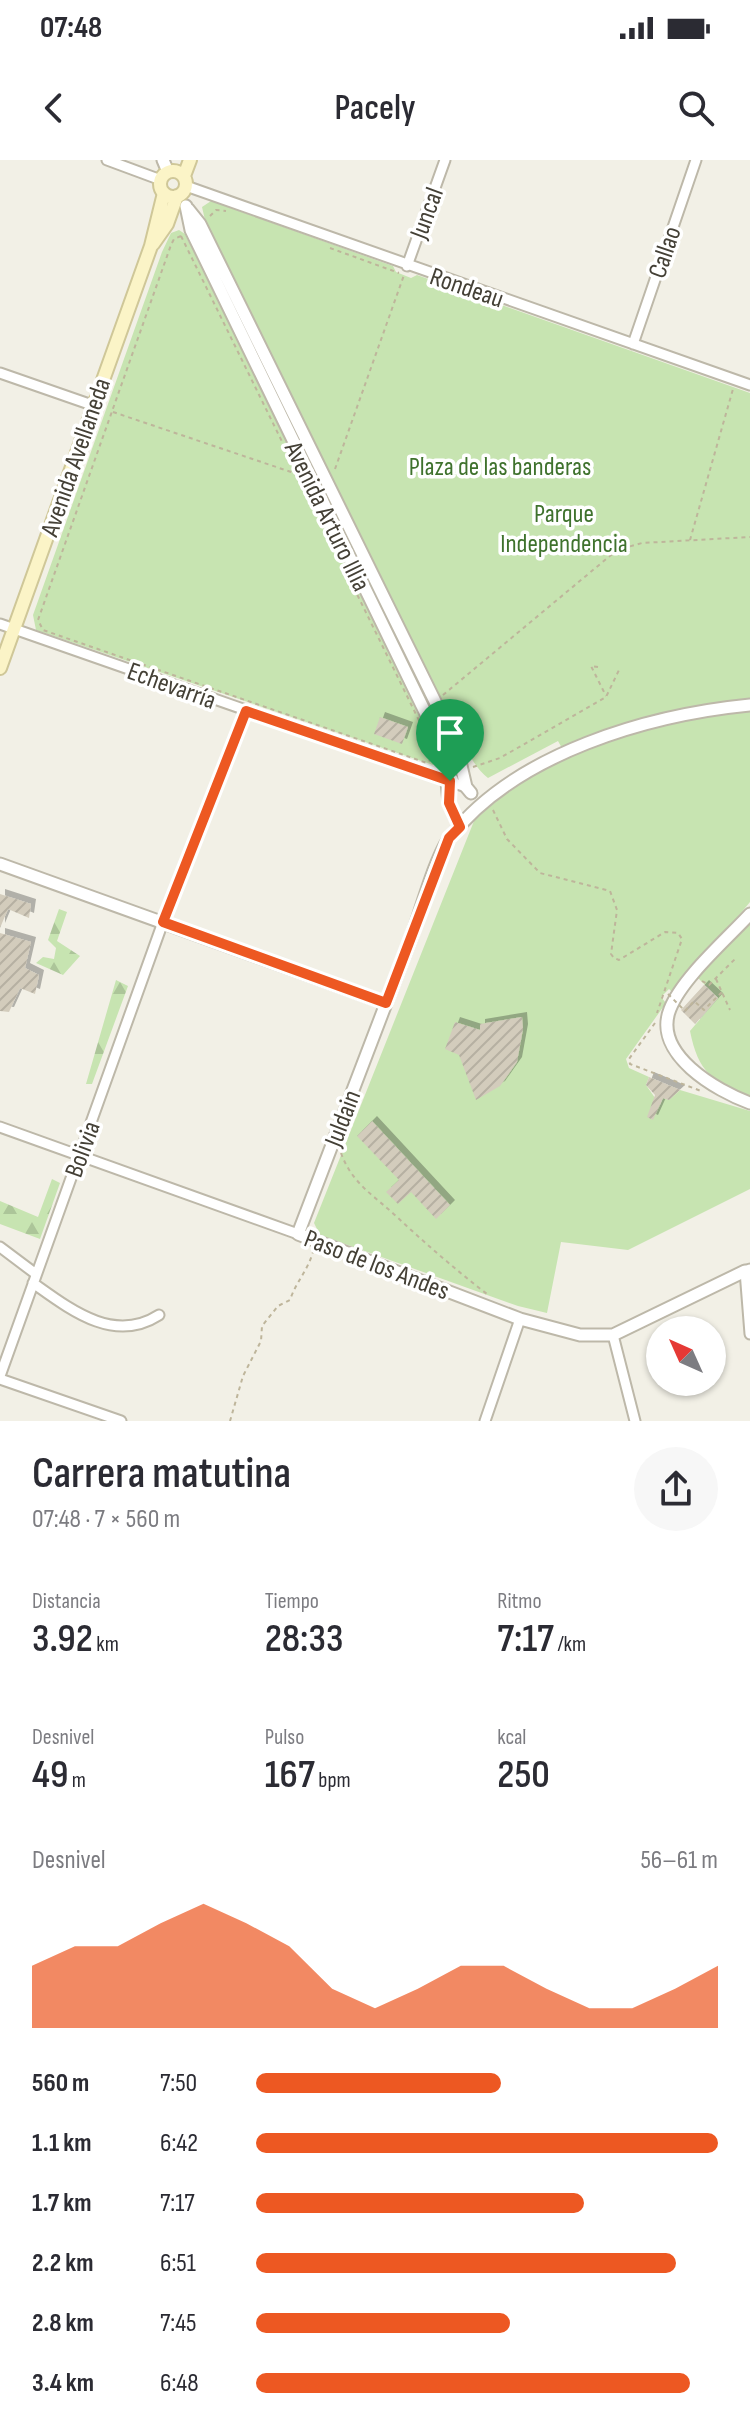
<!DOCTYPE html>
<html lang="es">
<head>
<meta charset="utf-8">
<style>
  :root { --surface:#fff; --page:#f7f7f7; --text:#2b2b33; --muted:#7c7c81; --accent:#ed5822 }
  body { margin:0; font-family:"Sofia Sans Condensed",sans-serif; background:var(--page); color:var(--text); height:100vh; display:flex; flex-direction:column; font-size:30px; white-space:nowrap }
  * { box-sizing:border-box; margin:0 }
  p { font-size:26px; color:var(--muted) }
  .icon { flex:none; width:44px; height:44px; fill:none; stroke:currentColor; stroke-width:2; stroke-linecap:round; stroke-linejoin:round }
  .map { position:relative; height:1261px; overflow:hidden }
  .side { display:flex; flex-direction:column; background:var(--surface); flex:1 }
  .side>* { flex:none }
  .needle { width:52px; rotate:315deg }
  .controls { position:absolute; left:646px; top:1156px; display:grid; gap:16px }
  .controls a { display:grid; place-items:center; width:80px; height:80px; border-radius:50%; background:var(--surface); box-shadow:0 2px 6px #0004; font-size:40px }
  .pin { position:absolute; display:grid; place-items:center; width:68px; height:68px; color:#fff; margin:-82px -34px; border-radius:50% 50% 50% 0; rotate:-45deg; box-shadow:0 0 8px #0007 }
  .pin .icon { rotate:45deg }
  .round { display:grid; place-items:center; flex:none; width:84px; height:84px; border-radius:42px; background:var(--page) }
  .headline { display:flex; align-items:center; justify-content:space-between; height:136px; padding:0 32px }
  h1 { font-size:44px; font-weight:600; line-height:60px }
  .figures { display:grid; grid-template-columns:repeat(3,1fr); gap:12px; height:136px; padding:8px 32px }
  .figures div { display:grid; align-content:center }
  .figures b { font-size:40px; font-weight:600 }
  .figures small { font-size:22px; font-weight:400 }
  .figures p { font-size:22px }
  .chart { height:224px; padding:16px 32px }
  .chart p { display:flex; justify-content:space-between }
  .chart svg { width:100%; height:144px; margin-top:8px; fill:var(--accent); opacity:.7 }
  ul { padding:0 32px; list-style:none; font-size:26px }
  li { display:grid; grid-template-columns:128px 96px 1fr; align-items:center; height:60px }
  li i { height:20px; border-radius:10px; background:var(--accent) }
  .status { display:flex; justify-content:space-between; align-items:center; height:56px; padding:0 40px; background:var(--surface); direction:ltr }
  .status svg { height:22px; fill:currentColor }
  header { display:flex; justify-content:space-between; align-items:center; height:104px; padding:0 32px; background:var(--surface); font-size:36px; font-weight:600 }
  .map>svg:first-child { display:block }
</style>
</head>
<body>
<div class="status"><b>07:48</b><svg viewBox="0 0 49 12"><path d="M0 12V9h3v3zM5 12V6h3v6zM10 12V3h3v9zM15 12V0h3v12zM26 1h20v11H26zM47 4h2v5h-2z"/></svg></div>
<header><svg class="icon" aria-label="back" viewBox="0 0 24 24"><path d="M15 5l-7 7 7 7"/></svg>Pacely<svg class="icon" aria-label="search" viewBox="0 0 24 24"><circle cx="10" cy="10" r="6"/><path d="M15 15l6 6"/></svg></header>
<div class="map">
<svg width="750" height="1261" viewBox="0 0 750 1261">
  <defs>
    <pattern id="forest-firs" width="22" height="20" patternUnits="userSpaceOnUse" patternTransform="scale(2)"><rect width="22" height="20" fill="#c7e4b1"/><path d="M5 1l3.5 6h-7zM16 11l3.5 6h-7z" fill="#acc599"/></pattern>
    <pattern id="building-hatch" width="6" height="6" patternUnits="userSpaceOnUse" patternTransform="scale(2)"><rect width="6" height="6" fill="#d3ccbc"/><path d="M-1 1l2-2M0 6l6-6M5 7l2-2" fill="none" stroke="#b6b0a2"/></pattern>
    <filter id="shadow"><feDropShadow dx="5" dy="-5" stdDeviation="0" flood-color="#0004"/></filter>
  </defs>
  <rect width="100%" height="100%" fill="#f2f0e6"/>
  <path fill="#c7e4b1" d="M211,41l182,65 3,6 15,6 6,-3 333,118v306l-113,21 -74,30 -5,-9 -70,37c-10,-7 -18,-22 -26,-34l-257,-524 -3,-13z
    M179,70l6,4 255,522 -7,9 -397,-135 -3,-15 129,-363 9,-19z
    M750,551v191l-76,92 -5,-5 -8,8 5,6 -40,56 3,9 20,9 -3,8 14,20 3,-7 6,2 11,-10 70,21v78l-122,61 -67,-8 -14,71 -29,-7 -198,-71 -6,-12 160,-402c74,-72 177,-98 276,-110z
    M750,762v174c-37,-13 -52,-24 -60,-65l28,-33 -20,-20z"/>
  <path fill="url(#forest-firs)" d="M59,749l8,3 -10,29 23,15 -17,19 -27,-12 7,-6 11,2 2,-11 -8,-8z
    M116,820l12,6 -36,98h-6z
    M52,1019l8,4 -20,56 -40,-15v-23l38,16z"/>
  <path fill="url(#building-hatch)" filter="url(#shadow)" d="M380,557l28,10 -6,17 -28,-10z
    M0,734l31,10 -2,14 -21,-9 -8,19z
    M0,773l31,9 -6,26 14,7 -4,19 -15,-6 -11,24 -9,-1z
    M704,825l14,13 -23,26 -14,-14z
    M522,857l1,12 -6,33 -17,24 -24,14 -17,-45 -14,-6 10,-27 25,8v-6z
    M649,917l31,13 -11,10 -6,-2 -10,22 -6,-3 8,-22 -9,-10z
    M372,961l78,84 -14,14 -25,-27 -13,12 -12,-12 13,-12 -42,-44z"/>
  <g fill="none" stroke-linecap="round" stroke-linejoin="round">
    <g stroke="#bdb8a9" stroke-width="13">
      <path id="minor" d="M107,0l54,20
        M186,26l564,199
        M407,106l38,-106
        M633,184l63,-184
        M0,213l92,32
        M0,464l466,163
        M0,967l298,107
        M0,1087l36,27
        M750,1109l-5,2 5,63
        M33,1123c38,27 81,61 126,32
        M613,1175l22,86
        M0,1216l163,-454 83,-211
        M0,1219l121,42
        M485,1261l35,-102"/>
    </g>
    <g stroke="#bdb8a9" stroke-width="15">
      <path id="tertiary" d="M163,0l5,12
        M186,46l5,24 253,521 5,52 11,24
        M188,49l12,15 256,520 10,43 5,6
        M750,545c-102,10 -233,48 -299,131 -15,18 -31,78 -40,102 -38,99 -75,197 -113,296l222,85 60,16h33l132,-64 5,3
        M0,704l386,139
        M750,754c-23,25 -68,64 -80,95 -18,45 47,82 80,94"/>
    </g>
    <g stroke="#cfc798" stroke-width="16">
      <path id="secondary" d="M160 24a13 13 0 1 1 26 0a13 13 0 1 1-26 0Z
        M184,16l6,-16
        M153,84l14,-20 10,-28
        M0,508l151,-422 13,-53"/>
    </g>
    <path stroke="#beb59b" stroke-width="2" stroke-dasharray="4 4" stroke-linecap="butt" d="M210,56l6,-6 10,1
      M181,76l255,519 -9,8 -384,-133 -5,-10 133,-375 3,-6z
      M330,88l69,25
      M113,252l184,62
      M335,309l69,-194
      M690,380l43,-151
      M598,507l-7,-1 15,30
      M443,535l174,-145 25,-7 108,-6
      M473,607l27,-9 106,-61 13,-27
      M493,650l14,29 33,34 70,18 7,19 -6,44 3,4 5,2 46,-28 13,1 4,6 -25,74
      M716,819l14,31
      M702,821l7,4 27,-27
      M685,851l9,-10 10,9 19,-19
      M655,863l-26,36 1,5 71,27
      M341,993c11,31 34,43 56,64 30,28 59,53 90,77
      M230,1261l13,-45 18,-35 1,-15 16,-20 12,-6c6,-18 18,-30 23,-48"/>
    <use href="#minor" stroke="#fff" stroke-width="9"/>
    <use href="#tertiary" stroke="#fff" stroke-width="11"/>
    <use href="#secondary" stroke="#fbf4c7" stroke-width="12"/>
    <path stroke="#beb59b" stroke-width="2" stroke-dasharray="4 4" stroke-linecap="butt" d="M668,834l17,17"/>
  </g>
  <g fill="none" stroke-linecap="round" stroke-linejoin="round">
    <g stroke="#fff" stroke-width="16">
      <path id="route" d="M246,551l204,70 -1,22 11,24 -11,11 -63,165 -223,-81z"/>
    </g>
    <use href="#route" stroke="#ed5822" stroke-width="10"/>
  </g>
  <g text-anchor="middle" stroke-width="7" stroke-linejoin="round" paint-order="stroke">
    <g font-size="26" fill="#444036" stroke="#fff">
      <text transform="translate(426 53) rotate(-70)" y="9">Juncal</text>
      <text transform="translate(664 92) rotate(-71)" y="9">Callao</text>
      <text transform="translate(467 127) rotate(19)" y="9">Rondeau</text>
      <text transform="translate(75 297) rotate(-71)" y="9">Avenida Avellaneda</text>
      <text transform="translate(328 356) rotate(64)" y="9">Avenida Arturo Illia</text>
      <text transform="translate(172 525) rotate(20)" y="9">Echevarría</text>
      <text transform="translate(342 958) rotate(-69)" y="9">Juldain</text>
      <text transform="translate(82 989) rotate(-70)" y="9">Bolivia</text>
      <text transform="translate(377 1104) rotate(21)" y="9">Paso de los Andes</text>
    </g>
    <g font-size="26" fill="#3f722d" stroke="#fff">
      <text x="500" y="315">Plaza de las banderas</text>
      <text x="564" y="362">Parque<tspan x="564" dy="30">Independencia</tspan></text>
    </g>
  </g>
</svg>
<div class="controls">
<a><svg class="needle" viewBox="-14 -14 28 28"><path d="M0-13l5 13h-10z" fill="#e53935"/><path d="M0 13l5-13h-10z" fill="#7c7c81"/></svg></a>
</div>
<div class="pin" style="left:450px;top:621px;background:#1e9e55"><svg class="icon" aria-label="arrive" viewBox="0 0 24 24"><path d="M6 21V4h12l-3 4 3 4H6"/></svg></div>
</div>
<section class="side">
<div class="headline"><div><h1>Carrera matutina</h1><p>07:48 · 7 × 560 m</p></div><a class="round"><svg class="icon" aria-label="share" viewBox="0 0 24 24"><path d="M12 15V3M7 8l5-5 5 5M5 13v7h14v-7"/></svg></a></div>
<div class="figures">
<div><p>Distancia</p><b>3.92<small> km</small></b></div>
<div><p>Tiempo</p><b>28:33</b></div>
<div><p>Ritmo</p><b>7:17<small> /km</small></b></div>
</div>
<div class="figures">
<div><p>Desnivel</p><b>49<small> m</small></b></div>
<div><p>Pulso</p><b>167<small> bpm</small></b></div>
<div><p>kcal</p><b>250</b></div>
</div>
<div class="chart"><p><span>Desnivel</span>56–61 m</p>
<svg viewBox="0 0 160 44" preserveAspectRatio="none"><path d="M0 44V25L10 19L20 19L30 12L40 6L50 12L60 19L70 32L80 38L90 32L100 25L110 25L120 32L130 38L140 38L150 32L160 25V44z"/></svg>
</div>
<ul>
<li><b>560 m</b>7:50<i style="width:53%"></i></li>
<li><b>1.1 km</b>6:42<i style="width:100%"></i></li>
<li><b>1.7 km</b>7:17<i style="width:71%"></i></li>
<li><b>2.2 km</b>6:51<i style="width:91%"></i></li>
<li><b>2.8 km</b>7:45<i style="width:55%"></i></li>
<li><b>3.4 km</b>6:48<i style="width:94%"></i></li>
</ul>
</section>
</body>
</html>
